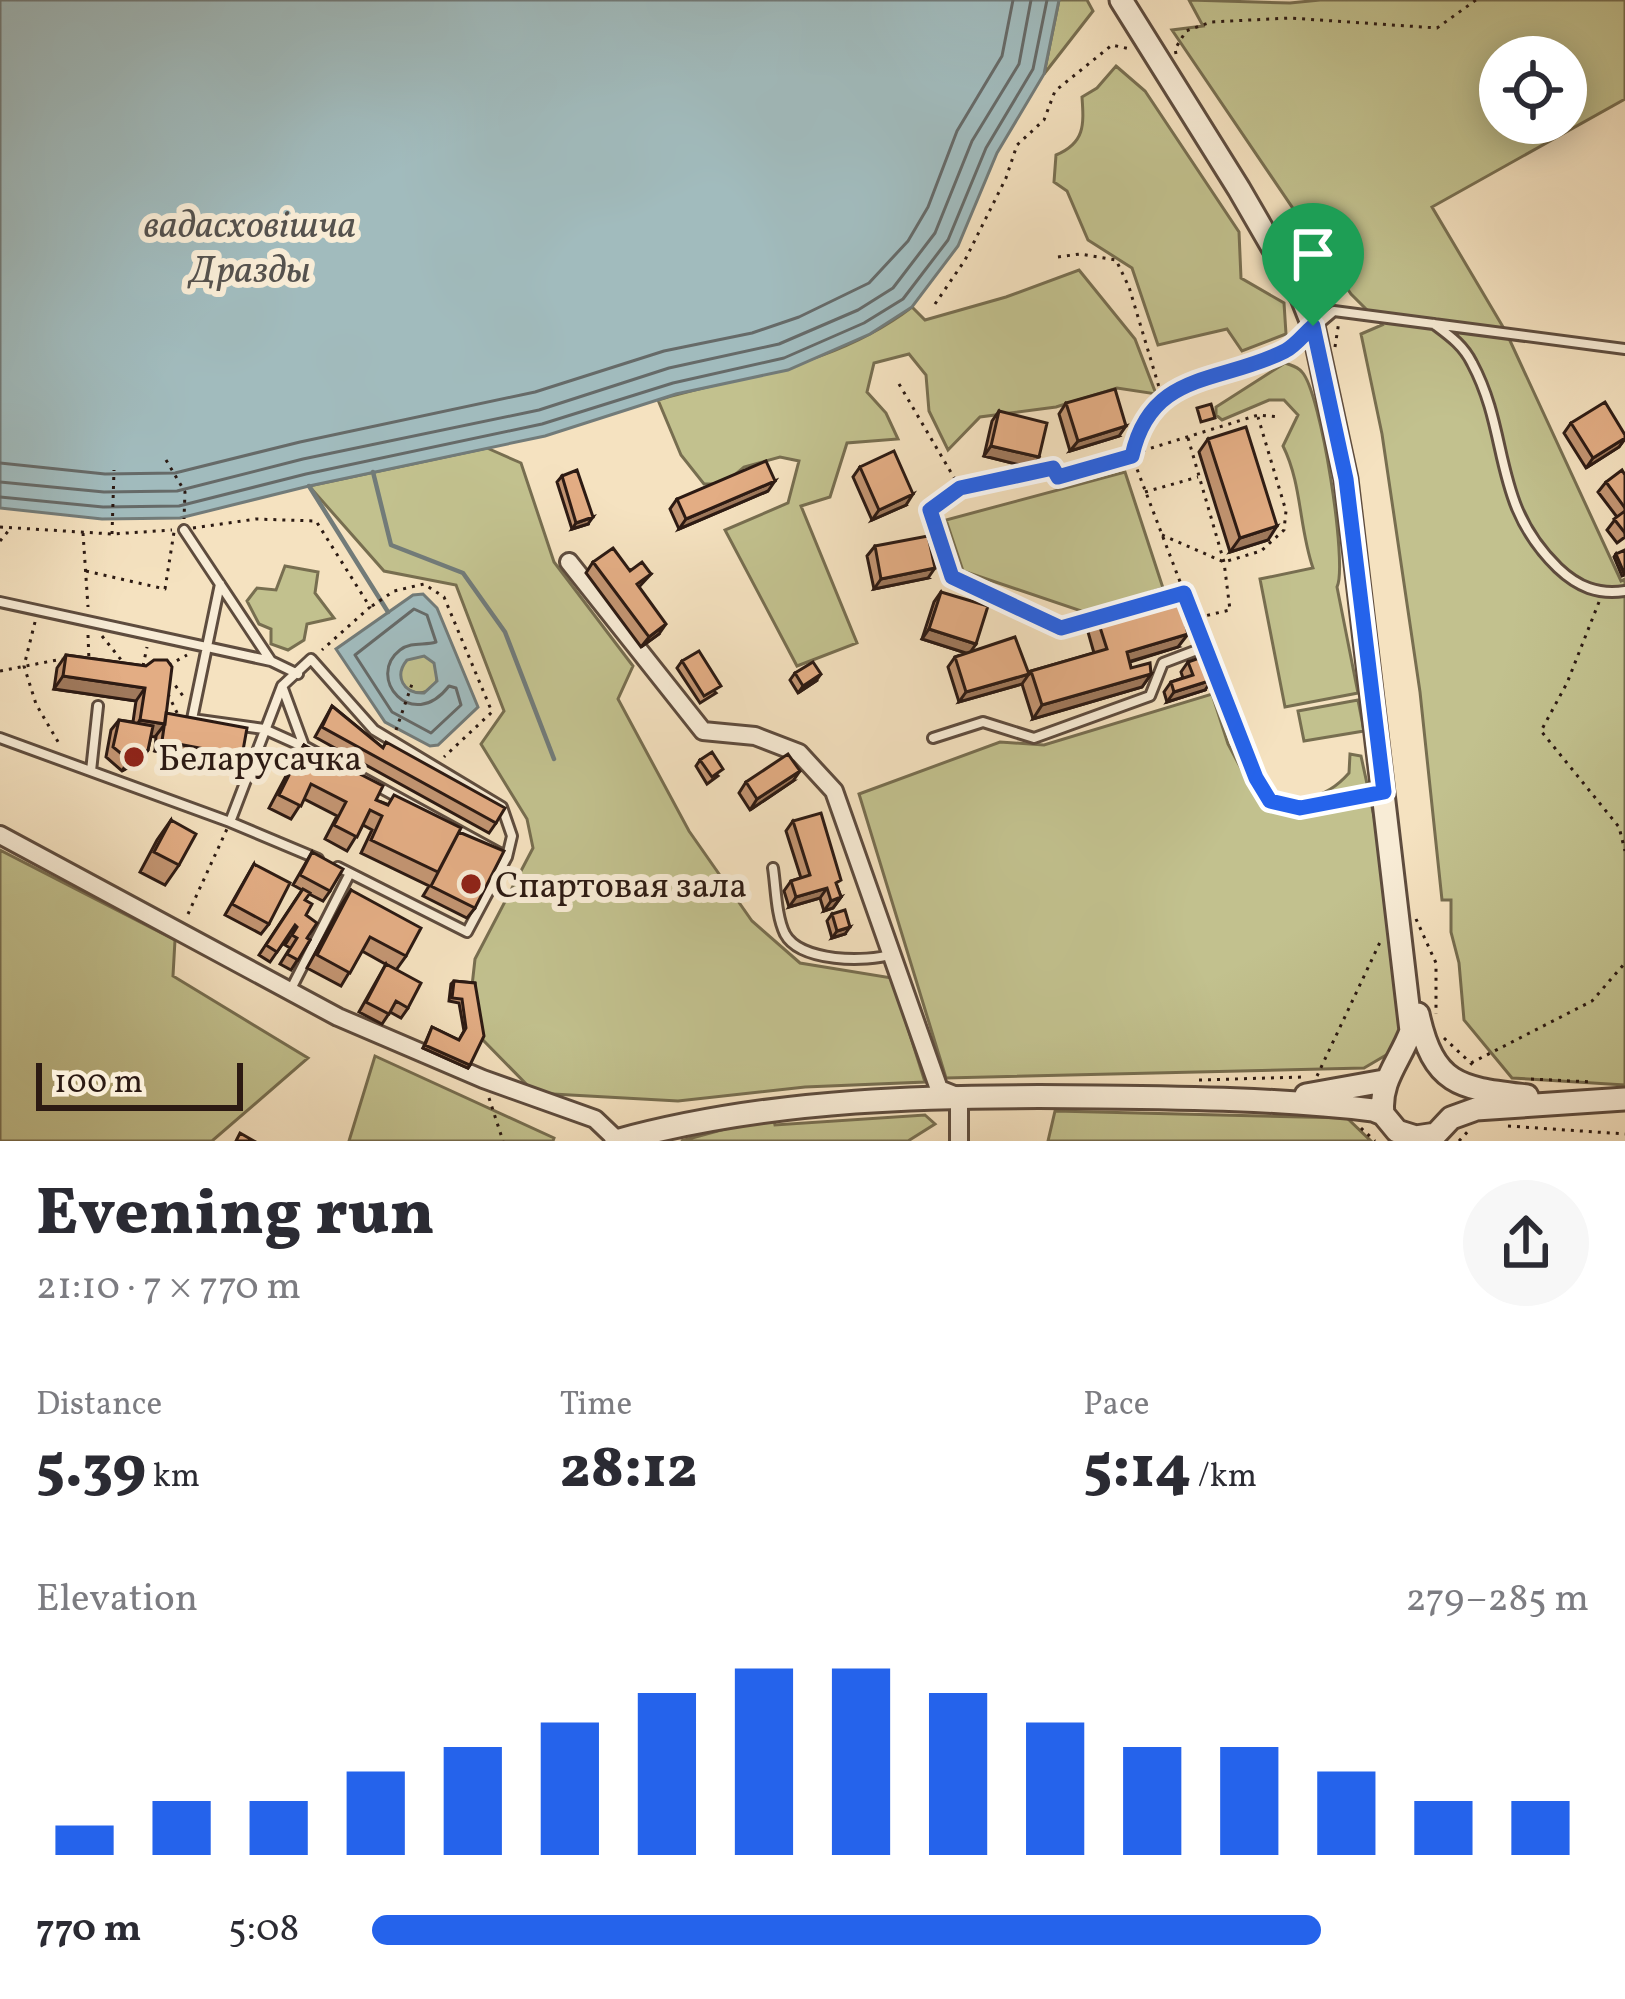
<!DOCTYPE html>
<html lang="en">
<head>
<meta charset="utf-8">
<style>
  :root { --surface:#fff; --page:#f7f7f7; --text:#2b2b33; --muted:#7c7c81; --accent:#2563eb }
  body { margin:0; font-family:Vollkorn,serif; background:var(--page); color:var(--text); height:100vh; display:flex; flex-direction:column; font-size:45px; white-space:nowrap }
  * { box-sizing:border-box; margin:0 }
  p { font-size:39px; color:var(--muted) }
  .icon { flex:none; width:66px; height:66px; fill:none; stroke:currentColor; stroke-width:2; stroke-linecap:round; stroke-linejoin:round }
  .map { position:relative; height:1141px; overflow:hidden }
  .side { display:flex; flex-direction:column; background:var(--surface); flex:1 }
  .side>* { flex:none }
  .fabs { position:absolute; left:1479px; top:36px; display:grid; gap:24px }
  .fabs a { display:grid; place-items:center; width:108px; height:108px; border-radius:50%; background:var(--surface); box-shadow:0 6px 30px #0003; font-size:60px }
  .scale { position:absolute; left:36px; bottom:30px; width:207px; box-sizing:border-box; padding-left:12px; border:6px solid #2c1a13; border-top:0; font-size:33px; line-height:42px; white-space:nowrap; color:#2c1a13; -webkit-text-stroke:9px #f8ecd6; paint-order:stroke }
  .pin { position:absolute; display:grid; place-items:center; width:102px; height:102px; color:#fff; margin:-123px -51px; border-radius:50% 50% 50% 0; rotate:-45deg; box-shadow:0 0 12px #0007 }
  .pin .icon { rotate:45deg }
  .round { display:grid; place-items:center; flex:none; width:126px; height:126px; border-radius:63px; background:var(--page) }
  .overview { display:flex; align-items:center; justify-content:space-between; height:204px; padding:0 36px }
  h1 { font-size:66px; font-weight:800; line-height:90px }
  .figures { display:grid; grid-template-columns:repeat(3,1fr); gap:18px; height:204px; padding:12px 36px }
  .figures div { display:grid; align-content:center }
  .figures b { font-size:60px; font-weight:800 }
  .figures small { font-size:33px; font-weight:400 }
  .figures p { font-size:33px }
  .chart { height:336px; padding:24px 36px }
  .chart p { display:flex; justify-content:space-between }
  .chart svg { width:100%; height:216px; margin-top:12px; stroke:var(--accent); stroke-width:6 }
  ul { padding:0 36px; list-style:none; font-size:39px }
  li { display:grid; grid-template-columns:192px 144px 1fr; align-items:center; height:90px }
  li i { height:30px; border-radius:15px; background:var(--accent) }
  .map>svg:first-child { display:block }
</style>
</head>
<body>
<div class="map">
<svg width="1625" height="1141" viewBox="0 0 1625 1141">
  <rect width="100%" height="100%" fill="#f5e2c0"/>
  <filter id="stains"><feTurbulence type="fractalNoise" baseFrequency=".00167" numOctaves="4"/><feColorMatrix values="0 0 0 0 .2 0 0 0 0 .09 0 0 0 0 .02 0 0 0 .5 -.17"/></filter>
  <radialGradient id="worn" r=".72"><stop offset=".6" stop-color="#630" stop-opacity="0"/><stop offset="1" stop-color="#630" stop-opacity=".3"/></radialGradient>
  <path fill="#c2c18e" stroke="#776e50" stroke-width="3" fill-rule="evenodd" d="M1059,0h28l6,11 -49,63z
    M1189,0l101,3 30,-3h305v99l-193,108 74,125 115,249 4,-2v506l-113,-7 -48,-58 -5,-57 -8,-31v-32h-9l-22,-208 -38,-258 -21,-100 21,-9 -31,-31 -179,-264 31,-4zM1500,57h66v66h-66z
    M1116,66l29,25 94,141 2,46 43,25 2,31 -44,17 -15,-22 -69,16 -26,-77 -44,-28 -21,-49 -13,-9 2,-27c29,-12 28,-30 26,-58l15,-9z
    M1079,270l56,69 21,55 -39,-6 -61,19 -76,10 -32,33 -19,-39 -3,-36 -17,-21 -35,9 -7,29 19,21 12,26 -51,4 -17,54 -29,9 56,137 -60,23 -72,-136 63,-27 11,-42 -19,-4 -36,10 -20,17h-20l-23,-29 -23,-55c89,-26 177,-34 254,-93l13,13 81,-23z
    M1285,363c8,3 12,3 17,9 19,20 46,193 35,215l21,106 -73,14 -25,-128 53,-11c-14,-40 -11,-84 -30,-122l15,-31 -14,-15h-15l-47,20 -6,-5v-8z
    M487,448l34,15 33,99 79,104 -15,33 71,132 63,90 48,42 92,15 33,104 -120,5 -127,14 -143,-8 -53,-54 -10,-53 3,-27 58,-111 -6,-29 -46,-75 23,-33 -48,-126 -72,-14 -75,-85z
    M1125,472l38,116 -76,25 -124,-42 -17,-51z
    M285,566l33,6 -3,21 19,25 -27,6 -3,16 -16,10 -17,-6v-15l-12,-5 -12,-23 10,-13 19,2z
    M400 674a19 19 0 1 1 38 0a19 19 0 1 1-38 0Z
    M1212,694l16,50 25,47c41,7 66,16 96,-18l1,-19 11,2 24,111 17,166 -9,18 -29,17 -418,10 -87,-284 141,-52 44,3z
    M1358,700l6,31 -60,10 -6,-30z
    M0,850l175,90 -2,36 135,82 -96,83h-212z
    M375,1056l179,82 -1,3h-204z
    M1055,1111l292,7 24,23h-323z
    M925,1115l10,9 -27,17h-227l92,-25 2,9z"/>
  <path fill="#a1bbbd" stroke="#727b79" stroke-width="3" fill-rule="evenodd" d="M0,0h1059l-15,74 -47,79 -39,93 -46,61 -42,27 -82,36 -112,24 -131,42 -236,50 -129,32 -78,1 -102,-11z
    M423,594l14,14 41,99 -40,38 -8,1 -45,-24 -49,-73 77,-54zM424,656l10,7 3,18 -13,12c-21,1 -30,-17 -17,-33z"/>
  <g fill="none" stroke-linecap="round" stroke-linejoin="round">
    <path stroke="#666a68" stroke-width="3" d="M0,463l105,11 70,-1 125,-31 235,-50 129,-41 88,-18 47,-16 70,-34 39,-42 20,-34 29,-76 45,-75 11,-56
      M0,482l104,10 73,-1 126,-32 236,-49 130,-42 110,-24 79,-34 35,-22 42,-55 37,-92 47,-77 12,-64
      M0,497l103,10 76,-1 127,-32 236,-50 131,-41 111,-25 80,-35 39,-24 45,-59 38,-92 47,-79 14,-69
      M414,609l13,6 9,27c-11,4 -24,-1 -36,8 -35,27 12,84 49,36l7,2 5,17 -30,28 -39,-21 -37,-57z"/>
    <path stroke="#727b79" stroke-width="4.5" d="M373,472l18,73 72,28 42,59 49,127
      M309,486l79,126"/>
    <g stroke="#5e4c3e" stroke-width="14">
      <path id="service" d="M1434,324c16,12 29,21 38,39 39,73 19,140 86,205 20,19 40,27 67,23
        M1163,398l125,-48 46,-39 291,38
        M184,530l87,131
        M220,584l-28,135 72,10 38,17
        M0,602l271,59 27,13
        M311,659l63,71 128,77 10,29 -5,21 -203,-111 -22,-60z
        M0,738l230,84 88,37
        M933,738l50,-16 51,16 116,-42 13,-33 42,-16 51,131 14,23 30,7 83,-16
        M91,771l7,-65
        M230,822l52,-136
        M338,867l129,65 40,-75
        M773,868c3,19 3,48 12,66 15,28 82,29 107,20
        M291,989l59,-116"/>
    </g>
    <g stroke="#5e4c3e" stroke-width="22">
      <path id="minor" d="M569,562l134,169 52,5 44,17 35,38 105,298 20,8v44
        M0,835l338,182 145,62 112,40 22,21"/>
    </g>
    <g stroke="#5e4c3e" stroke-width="27">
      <path id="tertiary" d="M1121,0l118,189 63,109 11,28 33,153 65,552c-11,30 -32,50 -28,83
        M1418,1014c16,73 43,74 109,82
        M1306,1095l78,-14
        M616,1141c156,-43 321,-46 482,-44 92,1 183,2 275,13l10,4 14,17 19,6 20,-3 15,-16 25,-9 149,-10"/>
    </g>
    <path stroke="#2c1a13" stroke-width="3" stroke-dasharray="3 6" stroke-linecap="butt" d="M1176,54l-1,-5 11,-18 25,-9 79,-4 147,10 39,-28
      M1058,257l22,-3 36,6 13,27 30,100
      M1316,286l12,17
      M935,304l30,-44 41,-82 11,-33 27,-25 11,-29 57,-46 18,4
      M1335,347l4,-26
      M899,384l60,102
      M1156,406l-17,18 -7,32 68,178
      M1188,438l36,124 6,48 -34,8
      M166,460l19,32 -1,27
      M1145,492l53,-15
      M0,527l112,7 60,-4
      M193,528l63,-9 60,2 54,86 -48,43
      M83,533l5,74
      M112,534l2,-64
      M1162,535l62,27 37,-11 23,-21 2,-19 -28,-94
      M0,541l10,-12
      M86,571l79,18 9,-57
      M1184,593l-123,34 -109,-50 -22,-67 30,-22 93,-20 5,9 200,-62 21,2
      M1599,602l-32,81 -26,48 78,96 6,24
      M372,606l22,-15 30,-7 20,13 48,115 -48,45
      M35,622l-11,44 12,38 25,43
      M88,635l1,26
      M102,636l24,30
      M169,665l18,-10
      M143,666l4,-19
      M0,671l62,-12
      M167,683l8,2 11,15
      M168,694l11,23
      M396,730l17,-49
      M188,914l39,-85
      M1416,919l20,44v51
      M1444,1038l32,30
      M1471,1063l121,-62 33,-38
      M1317,1076l65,-138
      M1531,1079l62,3
      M1199,1080l104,-3
      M489,1098l14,43
      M1508,1126l117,8
      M1361,1128l14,13
      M1459,1141l11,-12"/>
    <use href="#service" stroke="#f8ecd6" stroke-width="8"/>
    <use href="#minor" stroke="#f8ecd6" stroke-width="16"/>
    <use href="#tertiary" stroke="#f8ecd6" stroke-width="21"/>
  </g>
  <path fill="#c39572" stroke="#2c1a13" stroke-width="3" d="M1066,403l53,33 -49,15 -11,-37z
    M999,411l33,57 -48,-12 8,-35z
    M1571,423l54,12v4l-6,8 -33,21 -22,-35z
    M1208,439l60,101 -38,12 -31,-100z
    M860,467l46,38 -34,15 -19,-43z
    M1625,475v62l-8,6 -10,-13 10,-13 -19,-25 8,-10z
    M562,476l26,48 -16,5 -15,-47z
    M768,491l-89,38 -9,-20 7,-10z
    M875,546l53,32 -54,11 -7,-33z
    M1616,554l9,21 -3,1 -8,-19z
    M593,562l58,12 -12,13 20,47 -18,13 -55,-74z
    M941,592l30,59 58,23 2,-3 63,-18 -6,-21 9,-14 81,29 -48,15 1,6 20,6 -9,13 -109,32 -11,-35 -63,18 -11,-35 7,-10 11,-4 -44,-14 12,-37z
    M66,655l80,11 20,47 68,53 -79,-15 1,-15h-5l-3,14 -7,10 -19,11 -16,-14 5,-27 8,-10 14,2 3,-21 -82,-12 3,-21z
    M682,661l34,32 -16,10 -23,-35z
    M1188,662l17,28 -38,12 -3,-10 7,-10 12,-4 -2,-6z
    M795,673l21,8 -18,12 -8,-13z
    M332,706l51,42 113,75 -7,10 -174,-96z
    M304,745l72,55 83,32 16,76 -8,10 -44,-22 6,-10 -68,-33 11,-23 -9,-5 -16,26 -22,-12 12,-23 -33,-17 -13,20 -22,-11 26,-49z
    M700,760l18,16 -11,8 -11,-18z
    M793,781l-43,29 -11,-17 7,-11z
    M171,820l8,45 -14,20 -25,-13 17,-32z
    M793,821l44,65 4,11 -8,11 -9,3 -4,-13 -31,9 -5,-16 7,-10 10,-3 -15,-47z
    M312,852l18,39 -7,10 -14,-7 -4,6 2,38 3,2 -19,30 -11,-6 10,-16 -5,-3 5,-8 -2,-1 -18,26 -11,-7 43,-65 -9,-5z
    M254,864l15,60 -8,10 -36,-19z
    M351,890l55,66 -10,14 -34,-19 -21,35 -34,-18 35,-64z
    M832,914l13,20 -13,4 -5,-17z
    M386,964l22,44 -7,10 -11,-6 -8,12 -23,-12z
    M454,981l21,2 -5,82 -2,3 -45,-20 9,-21 27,13 5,-9 -5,-28 -10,-2 2,-17z"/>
  <path fill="#9f795c" stroke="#2c1a13" stroke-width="3" d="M1126,426l-7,10 -49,15 8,-10z
    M1625,438l-6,9 -33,21 7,-10z
    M991,446l48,11 -7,11 -48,-12z
    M775,481l-7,10 -89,38 7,-10z
    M913,494l-7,11 -34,15 7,-10z
    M593,517l-5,7 -16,5 4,-6z
    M1277,526l-9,14 -38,12 10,-14z
    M935,568l-7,10 -54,11 7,-10z
    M666,624l-7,10 -18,13 8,-10z
    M929,629l47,15 -7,10 -47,-15z
    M1188,634l-10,13 -60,18 9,-13z
    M821,674l-5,7 -18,12 5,-7z
    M1029,674l-7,10 -63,18 7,-10z
    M1151,674l-9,13 -109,32 9,-14z
    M63,676l82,12 -9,13 -82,-12z
    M1212,680l-7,10 -38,12 7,-10z
    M140,720l25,4 -10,13 -24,-3z
    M162,741l80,15 -8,10 -79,-15z
    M148,750l-7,10 -19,11 7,-11z
    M800,771l-7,10 -43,29 7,-11z
    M827,888l-7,10 -31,9 7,-10z
    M841,897l-8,11 -9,3 7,-10z
    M850,927l-5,7 -13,4 5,-7z
    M425,1045l45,20 -2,3 -45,-20z"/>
  <path fill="#e3ad84" stroke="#2c1a13" stroke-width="3" d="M1115,389l11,37 -48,15 -12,-38z
    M1605,402l20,33v3l-32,20 -22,-35z
    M1211,404l4,14 -14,4 -4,-14z
    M999,411l48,12 -8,34 -48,-11z
    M1246,427l31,99 -37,12 -32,-99z
    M894,451l19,43 -34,16 -19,-43z
    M766,461l9,20 -89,38 -9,-20z
    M577,470l16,47 -17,6 -14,-47z
    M1622,470l3,5v33l-19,-26z
    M1625,511v22l-11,-14z
    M928,536l7,32 -54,11 -6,-33z
    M613,548l17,23 12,-9 9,12 -14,10 29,40 -17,13 -56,-75z
    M1625,550v22l-1,1 -8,-19z
    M941,592l47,14 -12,38 -47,-15z
    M1178,596l10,38 -61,18 4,16 19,-5 1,11 -109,31 -11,-34 76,-22 -10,-31z
    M1015,637l14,37 -63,18 -11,-35z
    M699,651l22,35 -17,10 -22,-35z
    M66,655l80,11 8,-6h13l5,7 -7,57 -25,-4 5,-32 -82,-12z
    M1205,656l7,24 -38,12 -3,-10 22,-7 -5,-13z
    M813,662l8,12 -18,12 -8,-13z
    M332,706l51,42 3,-6 119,66 -9,15 -174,-96z
    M166,713l81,15 -5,28 -80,-15z
    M119,720l34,6 -5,24 -19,10 -16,-13z
    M304,745l79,41 -7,14 12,5 6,-10 67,33 -23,44 -67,-32 11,-24 -12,-6 -13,27 -23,-12 12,-23 -35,-18 -10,22 -22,-11z
    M712,752l11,17 -11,8 -12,-17z
    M788,754l12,17 -43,28 -11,-17z
    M821,813l20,67 -5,3 5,14 -10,4 -4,-13 -31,9 -5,-16 19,-6 -17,-54z
    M171,820l25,14 -17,31 -25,-13z
    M459,832l45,19 -29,57 -44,-22z
    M312,852l31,17 -13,22 -30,-16z
    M254,864l36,19 -21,41 -37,-20z
    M303,889l7,4 -5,7 7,4 -6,11 11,8 -10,15 3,2 -12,20 -11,-6 10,-16 -5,-3 5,-8 -2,-2 -18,27 -11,-7z
    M351,890l70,38 -15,28 -36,-19 -20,36 -33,-18z
    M845,910l5,17 -13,4 -5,-17z
    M386,964l35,19 -13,25 -12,-7 -7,13 -23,-12z
    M454,981l21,2 9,53 -14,29 -45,-20 7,-18 27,13 7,-12 -4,-29 -10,-1z
    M240,1133l14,8h-18z"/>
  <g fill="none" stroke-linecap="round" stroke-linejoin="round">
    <g stroke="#fff" stroke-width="24">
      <path id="route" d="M1313,326l33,153 38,313 -84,16 -30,-7 -14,-23 -72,-185 -123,35 -109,-51 -22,-67 30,-22 93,-20 5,9 74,-21c19,-86 88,-72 153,-105 11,-6 19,-17 28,-25z"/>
    </g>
    <use href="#route" stroke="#2563eb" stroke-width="15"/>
  </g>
  <g fill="#8f2418" stroke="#f8ecd6" stroke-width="4.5">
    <circle cx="134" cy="757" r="12"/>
    <circle cx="471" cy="884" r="12"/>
  </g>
  <g text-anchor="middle" stroke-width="12" stroke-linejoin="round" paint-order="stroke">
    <g font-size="36" fill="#2c1a13" stroke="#f8ecd6" text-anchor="start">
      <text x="158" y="770">Беларусачка</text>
      <text x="495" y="897">Спартовая зала</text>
    </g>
    <g font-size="39" font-style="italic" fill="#55524e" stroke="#f8ecd6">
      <text x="250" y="237">вадасховішча<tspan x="250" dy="45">Дразды</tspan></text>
    </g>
  </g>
  <rect width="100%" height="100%" filter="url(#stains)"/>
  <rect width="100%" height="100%" fill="url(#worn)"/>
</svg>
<div class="fabs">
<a><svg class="icon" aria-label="locate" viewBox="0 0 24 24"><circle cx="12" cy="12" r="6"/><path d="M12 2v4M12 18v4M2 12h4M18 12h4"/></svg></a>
</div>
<div class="scale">100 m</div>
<div class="pin" style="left:1313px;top:326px;background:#1e9e55"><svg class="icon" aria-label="arrive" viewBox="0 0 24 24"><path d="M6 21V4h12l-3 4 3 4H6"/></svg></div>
</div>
<section class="side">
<div class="overview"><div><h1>Evening run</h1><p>21:10 · 7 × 770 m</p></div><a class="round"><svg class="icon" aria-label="share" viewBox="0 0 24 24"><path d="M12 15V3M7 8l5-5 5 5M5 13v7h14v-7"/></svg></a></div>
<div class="figures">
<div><p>Distance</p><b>5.39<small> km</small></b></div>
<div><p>Time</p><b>28:12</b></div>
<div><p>Pace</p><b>5:14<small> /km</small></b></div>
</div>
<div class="chart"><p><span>Elevation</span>279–285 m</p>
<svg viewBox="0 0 160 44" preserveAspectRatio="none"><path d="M5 44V38M15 44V33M25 44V33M35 44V27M45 44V22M55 44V17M65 44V11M75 44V6M85 44V6M95 44V11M105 44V17M115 44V22M125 44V22M135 44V27M145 44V33M155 44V33"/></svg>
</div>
<ul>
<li><b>770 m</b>5:08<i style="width:78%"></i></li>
</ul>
</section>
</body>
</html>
